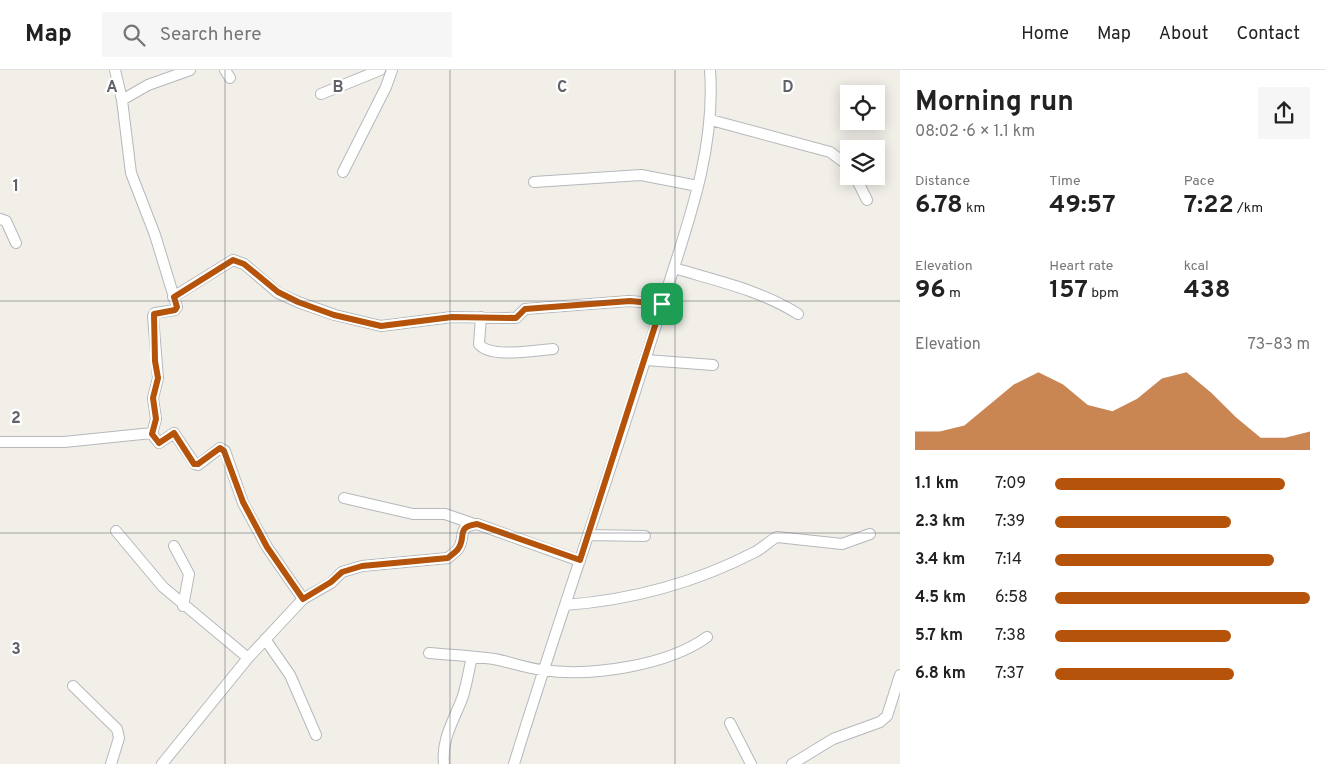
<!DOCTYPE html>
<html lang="en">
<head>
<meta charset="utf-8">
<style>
  :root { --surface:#fff; --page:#f6f6f6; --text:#222; --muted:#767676; --line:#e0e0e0; --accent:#b45309 }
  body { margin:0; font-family:Overpass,sans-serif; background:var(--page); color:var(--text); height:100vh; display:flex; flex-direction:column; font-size:19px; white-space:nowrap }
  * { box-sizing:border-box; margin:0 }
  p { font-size:16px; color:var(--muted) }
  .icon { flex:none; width:28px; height:28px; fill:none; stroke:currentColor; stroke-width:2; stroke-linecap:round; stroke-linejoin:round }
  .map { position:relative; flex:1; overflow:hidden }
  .side { display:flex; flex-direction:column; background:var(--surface); width:425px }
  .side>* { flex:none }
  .controls { position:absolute; left:840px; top:15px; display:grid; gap:10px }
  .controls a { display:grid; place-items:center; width:45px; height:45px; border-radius:0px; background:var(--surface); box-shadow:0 2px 12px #0003; font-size:25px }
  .pin { position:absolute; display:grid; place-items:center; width:42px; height:42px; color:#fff; margin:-21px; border-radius:10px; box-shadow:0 2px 8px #0006 }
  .round { display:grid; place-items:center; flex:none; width:52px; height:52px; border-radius:0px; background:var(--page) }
  .overview { display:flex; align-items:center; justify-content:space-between; height:85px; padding:0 15px }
  h1 { font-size:28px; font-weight:700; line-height:38px }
  .metrics { display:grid; grid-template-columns:repeat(3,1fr); gap:8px; height:85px; padding:5px 15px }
  .metrics div { display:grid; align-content:center }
  .metrics b { font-size:25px; font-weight:700 }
  .metrics small { font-size:14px; font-weight:400 }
  .metrics p { font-size:14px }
  .chart { height:140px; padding:10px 15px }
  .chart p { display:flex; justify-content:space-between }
  .chart svg { width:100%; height:90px; margin-top:5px; fill:var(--accent); opacity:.7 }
  ul { padding:0 15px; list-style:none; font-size:16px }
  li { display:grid; grid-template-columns:80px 60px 1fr; align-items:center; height:38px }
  li i { height:12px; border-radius:6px; background:var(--accent) }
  header { display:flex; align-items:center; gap:30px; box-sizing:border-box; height:70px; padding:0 25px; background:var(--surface); border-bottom:1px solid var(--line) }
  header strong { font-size:24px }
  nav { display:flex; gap:28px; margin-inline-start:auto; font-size:18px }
  .search { width:350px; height:45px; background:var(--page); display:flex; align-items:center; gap:12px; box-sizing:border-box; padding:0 18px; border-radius:0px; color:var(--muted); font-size:19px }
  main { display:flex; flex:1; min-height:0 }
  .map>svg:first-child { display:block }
</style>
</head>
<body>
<header>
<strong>Map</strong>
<div class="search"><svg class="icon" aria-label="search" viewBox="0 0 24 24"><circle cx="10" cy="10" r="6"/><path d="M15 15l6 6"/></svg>Search here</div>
<nav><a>Home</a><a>Map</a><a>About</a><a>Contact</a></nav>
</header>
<main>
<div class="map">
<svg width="900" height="694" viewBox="0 0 900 694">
  <rect width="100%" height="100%" fill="#f1efe8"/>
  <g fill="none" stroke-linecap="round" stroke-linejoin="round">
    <g stroke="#b5b8bc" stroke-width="12">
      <path id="minor" d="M115,0l7,30 9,73 24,62 22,72 -2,3 -20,3 -2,3 5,62 -5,20 3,21 -4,15 7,9 15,-10 21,31 3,1 22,-17 5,3 18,52 24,44 36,52
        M225,0l5,8
        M321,24l59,-24
        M122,30l26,-15 42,-15
        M711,50l119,32 19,14
        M343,102l43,-85 6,-17
        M855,106l12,24
        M534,112l107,-7 57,11
        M0,149l6,2 10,22
        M674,198c43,13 86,22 124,46
        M173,227l60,-37 11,4 34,29 20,9 37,13 46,11 71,-9 64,1 9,-9 104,-8 34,3
        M481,247l-2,27c11,15 57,6 74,5
        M646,290l67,5
        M0,372h64l88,-9
        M344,428l69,16h32l29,10
        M116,461l47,56 85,71
        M588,465l57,1
        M174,476l15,28 -6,32
        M565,535c67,-5 130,-22 190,-53 8,-4 14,-11 22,-15l65,7 28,-10
        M265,569l25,36 26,60
        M429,583c22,2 44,3 65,6 16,3 32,9 48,11 48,7 125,-4 165,-33
        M73,616l44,43 2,9 -8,26
        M730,653l21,41
        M162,694l86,-106 55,-59 28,-16 11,-11 20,-6 86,-8c3,-3 8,-6 10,-9 9,-12 -3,-22 19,-25l103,37
        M444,694c-3,-26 11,-45 19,-68 4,-13 6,-27 9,-39
        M514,694c47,-154 102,-305 148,-459 24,-77 54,-153 48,-235
        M792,694l41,-25 47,-17 7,-6 13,-41"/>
    </g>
    <use href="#minor" stroke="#fff" stroke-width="10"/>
  </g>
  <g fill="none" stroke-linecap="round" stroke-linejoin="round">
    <g stroke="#fff" stroke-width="10">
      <path id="route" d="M233,190l11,4 34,28 20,10 36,13 47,11 71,-9 64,1 9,-9 105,-8 32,3 -82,256 -103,-36c-22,3 -10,13 -19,25 -2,3 -7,6 -10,9l-86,8 -20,6 -11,10 -28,17 -36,-52 -24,-45 -19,-51 -4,-3 -22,16h-4l-20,-31 -15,10 -7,-9 4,-15 -3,-21 5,-20 -3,-17 -1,-47 21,-4 2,-3 -3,-10z"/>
    </g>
    <use href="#route" stroke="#b45309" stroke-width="6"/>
  </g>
  <path fill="none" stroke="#5f6368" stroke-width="1" stroke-opacity="0.55" d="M225,0v694M450,0v694M675,0v694M0,231h900M0,463h900"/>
  <g font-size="16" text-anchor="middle" font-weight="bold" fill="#5f6368" stroke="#fff" stroke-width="4.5" stroke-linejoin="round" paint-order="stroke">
    <text x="112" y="22">A</text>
    <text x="338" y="22">B</text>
    <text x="562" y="22">C</text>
    <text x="788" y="22">D</text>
    <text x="16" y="121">1</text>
    <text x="16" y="353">2</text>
    <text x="16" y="584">3</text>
  </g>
</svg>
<div class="controls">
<a><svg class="icon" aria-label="locate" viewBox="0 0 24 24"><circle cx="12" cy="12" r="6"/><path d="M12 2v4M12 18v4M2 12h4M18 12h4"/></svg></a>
<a><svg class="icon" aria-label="layers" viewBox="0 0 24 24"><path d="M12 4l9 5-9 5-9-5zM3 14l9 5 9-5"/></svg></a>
</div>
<div class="pin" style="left:662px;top:234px;background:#1e9e55"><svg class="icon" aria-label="arrive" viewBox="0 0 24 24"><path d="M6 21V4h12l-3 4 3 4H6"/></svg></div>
</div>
<section class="side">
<div class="overview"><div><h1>Morning run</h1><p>08:02 · 6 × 1.1 km</p></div><a class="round"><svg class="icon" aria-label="share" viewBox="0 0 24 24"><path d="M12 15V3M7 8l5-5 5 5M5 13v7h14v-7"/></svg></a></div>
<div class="metrics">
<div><p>Distance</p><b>6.78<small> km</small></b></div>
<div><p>Time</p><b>49:57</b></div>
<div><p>Pace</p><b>7:22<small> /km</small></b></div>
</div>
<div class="metrics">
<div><p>Elevation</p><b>96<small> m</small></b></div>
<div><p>Heart rate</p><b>157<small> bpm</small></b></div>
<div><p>kcal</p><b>438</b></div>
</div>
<div class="chart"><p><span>Elevation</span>73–83 m</p>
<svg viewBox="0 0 160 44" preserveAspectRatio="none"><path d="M0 44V35L10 35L20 32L30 22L40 12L50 6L60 12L70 22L80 25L90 19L100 9L110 6L120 16L130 28L140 38L150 38L160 35V44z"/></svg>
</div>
<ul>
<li><b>1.1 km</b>7:09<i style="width:90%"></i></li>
<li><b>2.3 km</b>7:39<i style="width:69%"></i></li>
<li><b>3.4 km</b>7:14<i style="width:86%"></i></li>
<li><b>4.5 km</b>6:58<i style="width:100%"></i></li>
<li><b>5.7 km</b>7:38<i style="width:69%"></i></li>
<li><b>6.8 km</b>7:37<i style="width:70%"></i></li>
</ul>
</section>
</main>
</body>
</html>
